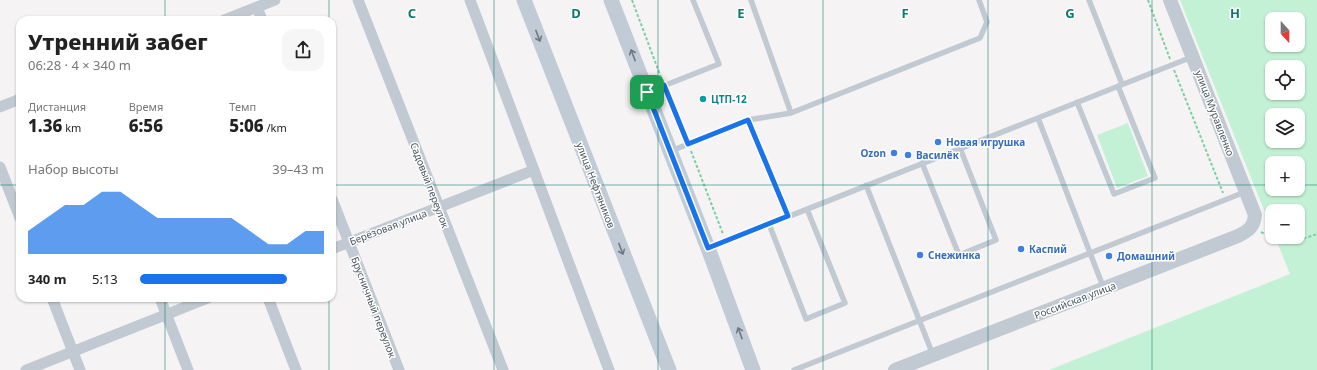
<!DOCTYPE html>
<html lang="ru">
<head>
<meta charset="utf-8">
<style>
  :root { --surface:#fff; --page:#f6f6f6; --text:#222; --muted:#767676; --accent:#1a73e8 }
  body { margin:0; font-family:"Noto Sans",sans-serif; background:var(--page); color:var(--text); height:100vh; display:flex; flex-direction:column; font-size:15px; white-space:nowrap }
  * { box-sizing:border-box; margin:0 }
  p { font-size:13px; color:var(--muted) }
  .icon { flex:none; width:22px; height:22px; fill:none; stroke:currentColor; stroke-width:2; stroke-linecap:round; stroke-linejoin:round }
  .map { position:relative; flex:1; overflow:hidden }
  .details { position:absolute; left:16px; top:16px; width:320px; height:286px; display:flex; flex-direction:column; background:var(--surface); border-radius:12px; box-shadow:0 1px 3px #0004 }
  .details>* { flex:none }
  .needle { width:26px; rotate:159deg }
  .buttons { position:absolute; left:1265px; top:12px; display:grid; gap:8px }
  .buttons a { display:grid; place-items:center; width:40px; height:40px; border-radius:8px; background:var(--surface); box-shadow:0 1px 3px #0004; font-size:20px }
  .pin { position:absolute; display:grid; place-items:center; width:34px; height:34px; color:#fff; margin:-17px; border-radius:8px; box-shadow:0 2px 6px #0006 }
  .round { display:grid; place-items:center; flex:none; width:42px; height:42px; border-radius:12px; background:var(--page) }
  .head { display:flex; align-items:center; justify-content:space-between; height:68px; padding:0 12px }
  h1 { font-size:22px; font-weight:800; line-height:30px }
  .figures { display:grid; grid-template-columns:repeat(3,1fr); gap:6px; height:68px; padding:4px 12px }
  .figures div { display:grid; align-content:center }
  .figures b { font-size:17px; font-weight:800 }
  .figures small { font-size:11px; font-weight:400 }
  .figures p { font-size:11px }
  .chart { height:112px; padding:8px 12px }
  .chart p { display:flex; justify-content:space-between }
  .chart svg { width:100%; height:72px; margin-top:4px; fill:var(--accent); opacity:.7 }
  ul { padding:0 12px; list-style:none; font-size:13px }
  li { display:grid; grid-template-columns:64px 48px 1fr; align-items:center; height:30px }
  li i { height:10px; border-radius:5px; background:var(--accent) }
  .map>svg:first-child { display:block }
</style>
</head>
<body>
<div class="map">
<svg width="1317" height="370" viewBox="0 0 1317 370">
  <rect width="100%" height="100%" fill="#f5f3f3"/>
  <path fill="#c3f1d5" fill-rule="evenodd" d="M1180,0h137v370h-268l241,-96 -15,-37h23v-26h-26v19zM1272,19h26v26h-26zM1272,67h26v26h-26zM1272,115h26v26h-26zM1272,163h26v26h-26z
    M1128,123l20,53 -31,12 -20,-53z"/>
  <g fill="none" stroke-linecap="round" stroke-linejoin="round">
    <path stroke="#7ad0a6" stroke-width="2" stroke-dasharray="3 2" stroke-linecap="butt" d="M632,0l30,80
      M1148,0l22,59
      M1174,70l49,123
      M667,91l18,46
      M691,151l32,83
      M1261,232c4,2 8,5 11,7 14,5 32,0 45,-5"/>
    <path stroke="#c1cad2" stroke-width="5.5" d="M751,0l40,113
      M1089,0l33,84
      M648,92l71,-28 -26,-64
      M1077,102l37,92 41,-16 -37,-92
      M1038,118l66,171
      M748,120l43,-7 189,-75 7,-16 -8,-22
      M671,151l77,-31 40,96
      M922,163l37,92 37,-15 -36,-92
      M866,185l67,170
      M769,224l37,95 39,-16 -38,-94
      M709,248l483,-191
      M794,370l451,-178"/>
    <path stroke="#c1cad2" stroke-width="11" d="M358,0l145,370
      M470,0l139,370
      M257,7l5,13
      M224,20l51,-20
      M0,107l20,-8
      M0,167l20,51
      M332,199l67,171
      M332,249l202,-79
      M52,298l28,72
      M160,298l28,72
      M268,298l28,72
      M26,370l182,-72"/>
    <path stroke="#c1cad2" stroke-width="14" d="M895,370l343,-134c10,-5 16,-9 17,-21l-85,-215"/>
    <path stroke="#c1cbd6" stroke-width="15" d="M524,0l145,370
      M611,0l97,248 45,122"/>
  </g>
  <defs><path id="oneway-shaft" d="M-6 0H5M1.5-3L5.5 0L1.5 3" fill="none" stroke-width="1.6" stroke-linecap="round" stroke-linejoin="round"/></defs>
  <g stroke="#6e7984">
    <use href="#oneway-shaft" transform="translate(538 36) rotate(69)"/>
    <use href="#oneway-shaft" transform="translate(633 55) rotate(-111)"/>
    <use href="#oneway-shaft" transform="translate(621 249) rotate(69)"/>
    <use href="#oneway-shaft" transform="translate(740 333) rotate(-110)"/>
  </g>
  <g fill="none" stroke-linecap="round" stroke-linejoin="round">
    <g stroke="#fff" stroke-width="8">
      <path id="route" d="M664,85l24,59 60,-24 40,96 -80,32 -61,-156z"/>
    </g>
    <use href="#route" stroke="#1a73e8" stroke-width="5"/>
  </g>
  <path fill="none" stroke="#0f766e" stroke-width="1" stroke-opacity="0.55" d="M165,0v20M329,0v20M494,0v370M658,0v370M823,0v370M988,0v370M1152,0v370M0,185h20M332,185h940M1298,185h19M165,298v72M329,298v72"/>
  <circle fill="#0f9aa8" stroke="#fff" stroke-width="1.5" cx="703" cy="99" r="4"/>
  <g fill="#3f7fe0" stroke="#fff" stroke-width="1.5">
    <circle cx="938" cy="142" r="4"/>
    <circle cx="894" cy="153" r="4"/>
    <circle cx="908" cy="155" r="4"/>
    <circle cx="1021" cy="249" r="4"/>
    <circle cx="920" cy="255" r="4"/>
    <circle cx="1109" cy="256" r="4"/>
  </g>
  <g text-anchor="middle" stroke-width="3" stroke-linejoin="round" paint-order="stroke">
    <g font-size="10" font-weight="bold" fill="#0d838f" stroke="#fff" text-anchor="start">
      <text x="711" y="103">ЦТП-12</text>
    </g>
    <g font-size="10" fill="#4a5661" stroke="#fff">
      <text transform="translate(1215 113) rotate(69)" y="4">улица Муравленко</text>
      <text transform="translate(430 185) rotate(69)" y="4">Садовый переулок</text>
      <text transform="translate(596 185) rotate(69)" y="4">улица Нефтяников</text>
      <text transform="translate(388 227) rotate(-21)" y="4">Берёзовая улица</text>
      <text transform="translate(1075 300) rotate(-21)" y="4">Российская улица</text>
      <text transform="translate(374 307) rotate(69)" y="4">Брусничный переулок</text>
    </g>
    <g font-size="10" font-weight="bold" fill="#366cbe" stroke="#fff" text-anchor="start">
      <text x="946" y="146">Новая игрушка</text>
      <text x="886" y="157" text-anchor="end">Ozon</text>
      <text x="916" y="159">Василёк</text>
      <text x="1029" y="253">Каспий</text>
      <text x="928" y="259">Снежинка</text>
      <text x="1117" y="260">Домашний</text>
    </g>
  </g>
  <g font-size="13" text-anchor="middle" font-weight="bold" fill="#0f766e" stroke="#fff" stroke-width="3" stroke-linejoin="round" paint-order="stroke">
    <text x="412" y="18">C</text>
    <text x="576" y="18">D</text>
    <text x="741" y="18">E</text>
    <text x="905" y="18">F</text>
    <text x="1070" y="18">G</text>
    <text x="1235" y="18">H</text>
  </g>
</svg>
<div class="buttons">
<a><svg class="needle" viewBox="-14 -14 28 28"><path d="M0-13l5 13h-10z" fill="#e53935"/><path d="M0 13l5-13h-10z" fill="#767676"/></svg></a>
<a><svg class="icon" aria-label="locate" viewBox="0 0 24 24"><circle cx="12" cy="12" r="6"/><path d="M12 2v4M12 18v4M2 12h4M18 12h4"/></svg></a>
<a><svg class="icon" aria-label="layers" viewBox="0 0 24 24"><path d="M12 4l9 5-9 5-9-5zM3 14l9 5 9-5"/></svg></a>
<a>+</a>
<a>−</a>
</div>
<div class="pin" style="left:647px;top:92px;background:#1e9e55"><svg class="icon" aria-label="arrive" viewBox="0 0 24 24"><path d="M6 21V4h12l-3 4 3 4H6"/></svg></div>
<section class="details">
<div class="head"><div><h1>Утренний забег</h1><p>06:28 · 4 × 340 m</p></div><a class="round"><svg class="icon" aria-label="share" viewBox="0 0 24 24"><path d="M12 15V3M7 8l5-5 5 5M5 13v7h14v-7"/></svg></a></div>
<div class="figures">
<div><p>Дистанция</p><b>1.36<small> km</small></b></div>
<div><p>Время</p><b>6:56</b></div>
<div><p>Темп</p><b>5:06<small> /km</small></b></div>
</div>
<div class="chart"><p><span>Набор высоты</span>39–43 m</p>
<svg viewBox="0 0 160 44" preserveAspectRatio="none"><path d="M0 44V30L10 22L20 14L30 14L40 6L50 6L60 14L70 22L80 22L90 22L100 22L110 22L120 30L130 38L140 38L150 30L160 30V44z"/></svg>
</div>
<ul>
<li><b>340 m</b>5:13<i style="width:80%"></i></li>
</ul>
</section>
</div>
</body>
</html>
